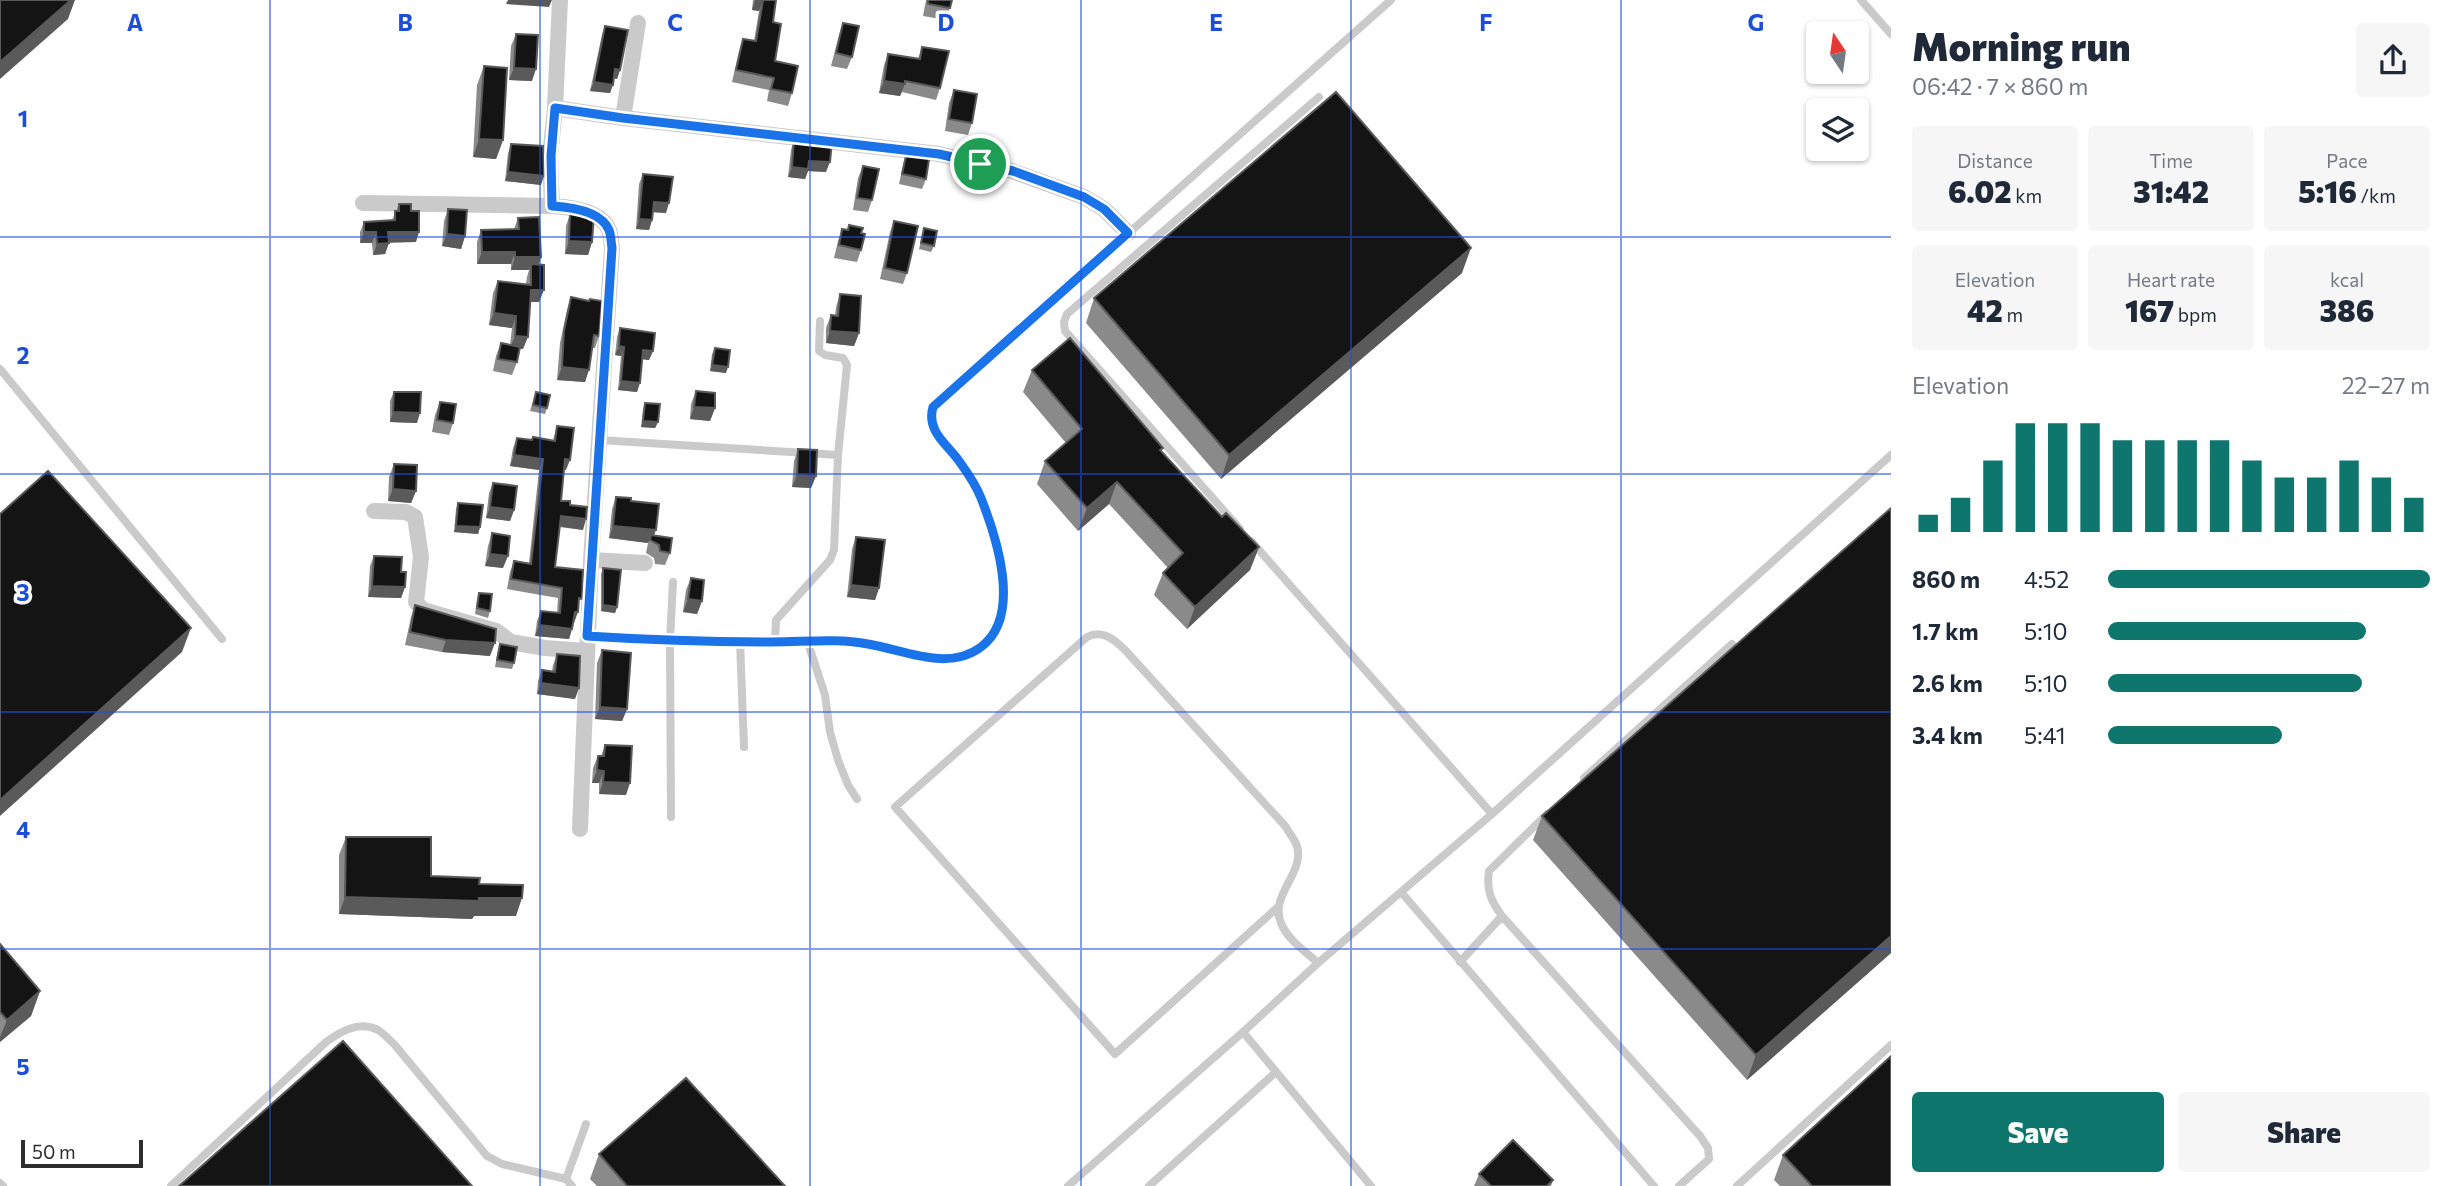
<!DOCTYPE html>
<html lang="en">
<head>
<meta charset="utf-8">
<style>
  :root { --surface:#fff; --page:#f6f6f7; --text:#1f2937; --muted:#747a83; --accent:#0f766e }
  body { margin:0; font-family:Commissioner,sans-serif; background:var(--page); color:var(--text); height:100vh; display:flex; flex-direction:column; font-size:26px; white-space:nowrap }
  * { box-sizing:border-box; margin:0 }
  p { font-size:23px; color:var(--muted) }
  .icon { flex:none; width:38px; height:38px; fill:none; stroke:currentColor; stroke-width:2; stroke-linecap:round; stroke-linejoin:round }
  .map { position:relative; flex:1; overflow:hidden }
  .panel { display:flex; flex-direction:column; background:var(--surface); width:560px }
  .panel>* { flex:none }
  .needle { width:46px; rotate:347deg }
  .fabs { position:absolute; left:1806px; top:21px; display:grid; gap:14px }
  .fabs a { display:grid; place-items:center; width:63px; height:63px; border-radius:7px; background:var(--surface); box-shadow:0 2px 5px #0004; font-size:35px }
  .scale { position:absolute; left:21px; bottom:18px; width:122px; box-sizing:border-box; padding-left:7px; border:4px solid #2d2d2d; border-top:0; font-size:19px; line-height:24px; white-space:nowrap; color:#2d2d2d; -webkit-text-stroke:5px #fff; paint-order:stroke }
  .pin { position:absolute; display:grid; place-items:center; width:60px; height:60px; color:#fff; margin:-30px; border:4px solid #fff; border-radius:50%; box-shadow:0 2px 7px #0007 }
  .round { display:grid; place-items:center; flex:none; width:74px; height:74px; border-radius:7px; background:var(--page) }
  .headline { display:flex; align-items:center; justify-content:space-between; height:119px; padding:0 21px }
  h1 { font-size:38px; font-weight:800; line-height:52px }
  .stats { display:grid; grid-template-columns:repeat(3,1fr); gap:10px; height:119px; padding:7px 21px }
  .stats div { display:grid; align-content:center; border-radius:7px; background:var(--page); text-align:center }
  .stats b { font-size:30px; font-weight:800 }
  .stats small { font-size:19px; font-weight:400 }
  .stats p { font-size:19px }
  .chart { height:196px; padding:14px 21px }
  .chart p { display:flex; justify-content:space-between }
  .chart svg { width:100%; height:126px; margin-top:7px; stroke:var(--accent); stroke-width:6 }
  .action { display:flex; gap:14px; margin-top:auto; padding:14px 21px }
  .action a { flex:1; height:80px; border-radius:7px; background:var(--accent); color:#fff; font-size:28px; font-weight:800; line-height:80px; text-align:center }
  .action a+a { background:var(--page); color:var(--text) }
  ul { padding:0 21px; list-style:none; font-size:23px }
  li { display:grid; grid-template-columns:112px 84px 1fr; align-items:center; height:52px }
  li i { height:18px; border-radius:9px; background:var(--accent) }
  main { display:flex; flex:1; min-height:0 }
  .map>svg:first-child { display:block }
</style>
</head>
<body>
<main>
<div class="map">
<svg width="1891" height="1186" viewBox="0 0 1891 1186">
  <rect width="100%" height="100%" fill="#fff"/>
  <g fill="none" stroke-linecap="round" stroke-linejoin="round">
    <path stroke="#cacaca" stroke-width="8" d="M1861,0l30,34
      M0,369l222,270
      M599,440l239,15
      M1240,529l-175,-198 -1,-9 3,-8 252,-217
      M1251,541l241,273
      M587,636c62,4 124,6 186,6 31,0 64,-4 95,1 36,7 80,29 113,4 42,-31 15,-110 0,-149 -5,-13 -14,-26 -22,-37 -12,-17 -34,-31 -26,-54l458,-407
      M807,640l18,55 5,37 8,28 10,25 9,14
      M740,641l4,106
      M775,642l1,-22 54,-60 4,-10 4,-95 9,-90 -4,-7 -18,-3 -6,-4 1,-30
      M1584,778l148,-134
      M671,817l-1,-176 3,-59
      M1401,892l253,294
      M1278,907l-163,147 -220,-247 192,-170c16,-8 28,3 39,14l160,176c3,6 9,13 11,19 8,27 -28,50 -16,77 6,16 24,28 37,40
      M1502,916l198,220 8,12 1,11 -30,27
      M1460,962l42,-46c-11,-15 -16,-26 -13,-45l58,-57
      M1243,1032l128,154
      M566,1179l20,-55
      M0,1183l3,3
      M171,1186l155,-144c14,-10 32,-21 50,-13 6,2 13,11 18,15l93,112 15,8 64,15 6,7
      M1068,1186l175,-154 75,-69 174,-149 399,-359
      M1149,1186l127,-114
      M1737,1186l154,-141"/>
    <path stroke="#cacaca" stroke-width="16" d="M560,0l-5,108 -5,48 2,50c18,1 50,5 57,24 2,5 2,12 3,18l-21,312 -11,269
      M555,108l68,10 316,36 73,17 72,26 20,12 24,24
      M623,118l15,-95
      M363,203l189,3
      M374,511l32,1 9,5 6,40 -5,45 7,8 73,21 15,11 34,6 41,3
      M591,560l54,3"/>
  </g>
  <path fill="#8a8a8a" d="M753,0h23l-3,22 2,39 17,32 -4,13 -21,-5 2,-11 -37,-8 7,-31 4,-12 11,2 5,-30 -7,-1z
    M926,0h26l-6,20 -23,-4z
    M843,23l9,34 -5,12 -16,-3 8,-31z
    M605,26l15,44 -3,9 -3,-1 -4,15 -20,-2 12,-56z
    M516,34l16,47 -23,-1 2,-34z
    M922,47l18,41 -4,12 -34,-8 -2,4 -21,-3 5,-28 4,-11 30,5z
    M484,66l19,74 -7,19 -23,-2 4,-72z
    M954,90l18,33 -4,12 -23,-4 4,-28z
    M794,139l32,33 -18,-1 -3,8 -17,-2 3,-27z
    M511,144l30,41 -36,-4 3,-28z
    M907,151l19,28 -4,10 -23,-5 5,-23z
    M863,166l9,34 -4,12 -15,-2 5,-32z
    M643,174l23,39 -13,-1 -1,8 -3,10 -13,-1 3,-45z
    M399,204l12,7 5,31h-27l-4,12 -12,1 -1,-12h-12v-11l4,-10 28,-2z
    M448,209l17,27 -4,13 -19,-3 2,-25z
    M570,214l22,28 -4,13 -23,-1 1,-28z
    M518,218l21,47v37h-9l-7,47h-3l-3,13 -5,13 -19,-4 3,-15 5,-13 9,2 2,-17 -23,-3 4,-32 5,-12 28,3 1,-7 2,-7h-18v-6h-34v-22l4,-12 33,-1z
    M894,221l13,52 -4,11 -23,-5 10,-47z
    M849,225l12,8v17l-4,12 -23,-4 4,-17 4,-12 6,1z
    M924,228l10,18 -3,6 -12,-3z
    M1462,273l-241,206 -135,-156 8,-25z
    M840,294l19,39 -5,13 -28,-3v-15l5,-13 4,1 1,-9z
    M571,297l28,39 -4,12h-3l-7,34 -28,-2 3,-37 7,-33z
    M620,328l33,23 -4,9 -6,-1 -6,33 -19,-2 3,-34 -6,-1 2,-18z
    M715,348l11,25 -16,-2 2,-17z
    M1032,370l131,78 -2,4 61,65 37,30 -9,23 -63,59 -33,-34 9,-22 5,-5 -59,-64 -31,27 -41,-47 8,-23 21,-18 -43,-51z
    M696,391l19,17 -5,13 -20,-2 1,-15z
    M394,392l23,31 -27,-1v-21z
    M536,392l11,16 -2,6 -15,-3z
    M440,402l13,21 -4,12 -17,-3 3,-17z
    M645,403l13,19 -3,6 -14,-1 2,-18z
    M557,426l9,44h-2l-3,31 9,4 13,25 -24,-3 -4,40 23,42 -9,30 -34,-3 2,-15 4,-10 16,2 1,-15 -51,-9 3,-17 4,-11 15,2 10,-93 -29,-4 3,-18 4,-10 14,2 2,-3 20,3z
    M798,449l18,27 -5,12 -19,-1 2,-26z
    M394,464l22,27 -5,12 -23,-2 1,-24z
    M493,483l21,27 -4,11 -24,-3 3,-25z
    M616,497l15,4 23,34 16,18 -5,12 -10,-1 -1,-6 -8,-5 2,-10 -39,-5 3,-29z
    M458,503l22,24 -2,7 -24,-2 2,-23z
    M492,533l11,35 -18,-2 3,-20z
    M856,537l23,51 -4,12 -28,-3 5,-48z
    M374,556l27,16 4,15 -4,11 -33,-1 2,-31z
    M603,568l14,39 -2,6 -14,-2v-37z
    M691,578l11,23 -5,13 -14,-2 3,-22z
    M479,593l11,18 -2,7 -13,-4 2,-15z
    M415,605l75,51 -48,-4 -37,-7 6,-28z
    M500,644l14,19 -2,6 -17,-2 3,-17z
    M602,650l25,59 -5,12 -27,-2 2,-56z
    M557,654l18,45 -38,-5 1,-13 4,-11 10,1 1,-6z
    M605,745l21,50 -27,-1v-11h-7l1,-15 5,-12h3z
    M1542,816l349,137 -144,127 -214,-240z
    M346,837l85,39 48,8 37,32h-42l-2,3 -133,-5v-59z
    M0,944l40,47 -9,25 -31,26z
    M599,1154l186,32h-188l-7,-7z
    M1783,1155l108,31h-111l-6,-6z
    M1479,1174l74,6 -2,6h-77z"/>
  <path fill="#5a5a5a" d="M71,0h4l-7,19 -68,60v-17z
    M508,0h44l-3,7 -43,-3z
    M755,0h8l-4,11 -7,-1z
    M514,68l22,1 -4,12 -23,-1z
    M615,69l5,1 -3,9 -5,-1z
    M884,81l21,3 -5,12 -21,-3z
    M594,82l19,3 -3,8 -20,-2z
    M479,139l24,1 -7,19 -23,-2z
    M809,161l21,1 -4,10 -18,-1 -3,8 -17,-2 4,-10z
    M508,172l36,4 -3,9 -36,-4z
    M654,202l15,1 -3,10 -16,-1z
    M639,219l13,1 -3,10 -13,-1z
    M364,232h12l-4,11h-12z
    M388,232h31l-3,10 -32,1z
    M447,234l18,2 -4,13 -19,-3z
    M569,241l23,1 -4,13 -23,-1z
    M389,243l-4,11 -12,1 4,-11z
    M1471,248l-9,25 -241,206 8,-24z
    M482,252h33l-4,12h-34z
    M515,257h26l-4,13 -6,-6 -2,6h-18z
    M531,290h13l-5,12h-12z
    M494,313l22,3 -4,12 -23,-3z
    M830,331l29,2 -5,13 -28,-3z
    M515,336l13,1 -5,12 -13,-1z
    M619,346l5,1 -3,9 -6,-1z
    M643,350l10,1 -4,9 -9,-1z
    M712,365l16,2 -2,6 -16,-2z
    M562,367l27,3 -4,12 -28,-2z
    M621,381l19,2 -3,9 -19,-2z
    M694,407l21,1 -5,13 -20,-2z
    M393,412l27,1 -3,10 -27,-1z
    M643,421l15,1 -3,6 -14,-1z
    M514,455l29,4 -4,11 -29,-4z
    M565,459l5,1 -4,10 -5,-1z
    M797,475l19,1 -5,12 -19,-1z
    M1117,482l-8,22 -31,27 9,-23z
    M393,489l23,2 -5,12 -23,-2z
    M490,507l24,3 -4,11 -24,-3z
    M561,516l25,3 -3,11 -26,-4z
    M456,526l24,1 -2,7 -24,-2z
    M613,526l43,4 -4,11 -1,-6 -3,8 -39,-5z
    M1259,547l-9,23 -63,59 8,-22z
    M490,554l18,2 -5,12 -18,-2z
    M851,585l28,3 -4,12 -28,-3z
    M372,586l33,1 -4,11 -33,-1z
    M688,599l14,2 -5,13 -14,-2z
    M603,605l14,2 -2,6 -14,-2z
    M575,612h3l-4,11h-3z
    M539,625l33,4 -3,10 -34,-3z
    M191,628l-9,24 -182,164v-16z
    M446,640l49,3 -5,13 -48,-4z
    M541,683l38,5 -4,11 -38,-5z
    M600,707l27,2 -5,12 -27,-2z
    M597,770l7,1 -5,12h-7z
    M603,782l27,1 -4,12 -27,-1z
    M345,897l134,1h43l-6,18h-42l-2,3 -133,-5z
    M1891,936v17l-144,127 9,-25z
    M40,991l-9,25 -31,26v-5l7,-17z"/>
  <path fill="#141414" stroke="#5a5a5a" stroke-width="2" d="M0,0h71l-71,62z
    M763,0h13l-3,22 8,2 -6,37 23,5 -6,27 -21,-4 3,-11 -38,-8 7,-31 13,2z
    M928,0h24l-2,8 -22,-4z
    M843,23l16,3 -7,31 -16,-4z
    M605,26l23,4 -8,40 -5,-1 -2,16 -19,-3z
    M516,34l22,1 -2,34 -22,-1z
    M922,47l27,4 -9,37 -35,-7v3l-21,-3 4,-27 32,5z
    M484,66l23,2 -4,72 -24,-1z
    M954,90l23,4 -5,29 -23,-4z
    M1336,92l135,156 -242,207 -135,-157z
    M794,139l38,3 -2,20 -21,-1 -1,8 -16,-2z
    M511,144l32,2 1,30 -36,-4z
    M907,151l23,2 -4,26 -24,-5z
    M863,166l16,3 -7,31 -15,-2z
    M643,174l30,3 -4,26 -15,-1 -2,18 -13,-1z
    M399,204h12v7h8v21h-31l1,11 -12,1 -1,-12h-12v-10l31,-2v-9h4z
    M448,209l19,1 -2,26 -18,-2z
    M570,214h24l-2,28 -23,-1z
    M539,217l2,40h-26v-5h-33l-1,-22 38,-1 -1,-11z
    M894,221l24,5 -11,47 -22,-5z
    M849,225l14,3 -2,5 4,1 -4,16 -22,-5 3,-16 6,1z
    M924,228l13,3 -3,15 -13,-3z
    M531,264l13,1v25h-13l-3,47 -13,-1 1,-20 -22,-3 4,-32 33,4z
    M840,294l21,2 -2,37 -29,-2 1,-16 7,1z
    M571,297l18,4 1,-2 12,2 -3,35 -5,-1 -5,35 -27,-3 2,-36z
    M620,328l35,5 -2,18 -10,-1 -3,33 -19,-2 3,-34 -5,-1z
    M1070,338l93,110 -3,2 62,67 4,-4 33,34 -64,60 -32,-34 20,-20 -66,-71 -30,26 -42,-47 37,-32 -50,-59z
    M501,343l19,4 -3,15 -19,-3z
    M715,348l15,2 -2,17 -16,-2z
    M696,391l19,2v15l-21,-1z
    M394,392h27l-1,21 -27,-1z
    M536,392l14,3 -3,13 -14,-3z
    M440,402l16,2 -3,19 -16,-3z
    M645,403l15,1 -2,18 -15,-1z
    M557,426l17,2 -4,32 -5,-1 -4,42h9v4l17,2 -1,12 -25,-3 -6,51 28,3 -1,29 -3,-1 -1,14h-3l-3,17 -33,-4 2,-14 19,2 2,-25 -51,-9 3,-18 17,3 12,-105 -29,-4 3,-17 15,2 1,-3 22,4z
    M798,449l19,1 -1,26 -19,-1z
    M394,464l23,1 -1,26 -23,-2z
    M48,471l143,157 -191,172v-286z
    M493,483l24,3 -3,24 -24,-3z
    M616,497l15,1v3l28,3 -3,26 -43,-4z
    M458,503l25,2 -3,22 -24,-1z
    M1891,508v428l-135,119 -214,-239z
    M492,533l18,3 -2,20 -18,-2z
    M651,535l21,3 -2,15 -10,-2 -1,-6 -9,-5z
    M856,537l29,3 -6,48 -28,-3z
    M374,556l28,1 -1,15h5l-1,15 -33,-1z
    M603,568l18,2 -4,37 -14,-2z
    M691,578l13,2 -2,21 -14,-2z
    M479,593l13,1 -2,17 -13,-3z
    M415,605l81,24 -1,14 -49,-3 -36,-8z
    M500,644l17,3 -3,16 -17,-3z
    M602,650l29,3 -4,56 -27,-2z
    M557,654l23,2 -1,32 -38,-5 1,-13 13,2z
    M605,745l27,1 -2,37 -27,-1 1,-11 -7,-1 1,-14h6z
    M346,837h85v39l49,2 -1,6 44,1 -1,13h-43v3l-134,-4z
    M0,944l40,47 -33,29 -7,-8z
    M343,1041l129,145h-293z
    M1891,1056v130h-79l-29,-31z
    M686,1078l99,108h-158l-28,-32z
    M1513,1140l40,40 -6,6h-56l-12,-12z"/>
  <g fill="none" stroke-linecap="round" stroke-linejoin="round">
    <g stroke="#fff" stroke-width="14">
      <path id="route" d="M555,108l68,10 316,36 74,17 71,26 20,12 24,24 -195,174c-7,24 14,37 26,54 8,11 17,24 22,37 15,38 42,118 0,149 -33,25 -77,3 -113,-3 -31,-6 -64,-2 -95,-2 -62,0 -124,-2 -186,-6l25,-388c-1,-6 -1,-13 -3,-18 -8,-19 -39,-23 -57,-24l-1,-50z"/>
    </g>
    <use href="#route" stroke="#1a73e8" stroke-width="9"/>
  </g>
  <path fill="none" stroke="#1d4ed8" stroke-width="2" stroke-opacity="0.55" d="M270,0v1186M540,0v1186M810,0v1186M1081,0v1186M1351,0v1186M1621,0v1186M0,237h1891M0,474h1891M0,712h1891M0,949h1891"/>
  <g font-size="23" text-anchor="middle" font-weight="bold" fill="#1d4ed8" stroke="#fff" stroke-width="7" stroke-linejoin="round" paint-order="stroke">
    <text x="135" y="31">A</text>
    <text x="405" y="31">B</text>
    <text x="675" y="31">C</text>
    <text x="946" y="31">D</text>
    <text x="1216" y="31">E</text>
    <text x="1486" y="31">F</text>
    <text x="1756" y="31">G</text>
    <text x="23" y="127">1</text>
    <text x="23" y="364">2</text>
    <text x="23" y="601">3</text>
    <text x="23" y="838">4</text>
    <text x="23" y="1075">5</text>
  </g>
</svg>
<div class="fabs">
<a><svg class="needle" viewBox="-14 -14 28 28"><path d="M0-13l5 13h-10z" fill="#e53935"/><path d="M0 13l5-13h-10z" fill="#747a83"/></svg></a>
<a><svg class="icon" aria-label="layers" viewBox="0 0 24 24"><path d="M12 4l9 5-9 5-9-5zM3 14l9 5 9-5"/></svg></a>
</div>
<div class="scale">50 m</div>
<div class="pin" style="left:980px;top:164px;background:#1e9e55"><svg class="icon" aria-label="arrive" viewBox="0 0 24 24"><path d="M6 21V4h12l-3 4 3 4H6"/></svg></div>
</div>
<section class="panel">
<div class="headline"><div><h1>Morning run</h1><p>06:42 · 7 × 860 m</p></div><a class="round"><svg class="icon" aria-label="share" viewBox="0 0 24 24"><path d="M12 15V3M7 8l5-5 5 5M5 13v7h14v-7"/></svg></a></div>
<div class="stats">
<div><p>Distance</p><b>6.02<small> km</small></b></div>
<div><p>Time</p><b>31:42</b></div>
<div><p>Pace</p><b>5:16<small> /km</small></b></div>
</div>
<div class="stats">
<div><p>Elevation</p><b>42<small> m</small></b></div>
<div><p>Heart rate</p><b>167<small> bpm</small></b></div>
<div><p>kcal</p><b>386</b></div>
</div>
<div class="chart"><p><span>Elevation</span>22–27 m</p>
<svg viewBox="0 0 160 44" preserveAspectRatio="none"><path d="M5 44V38M15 44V32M25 44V19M35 44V6M45 44V6M55 44V6M65 44V12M75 44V12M85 44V12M95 44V12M105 44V19M115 44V25M125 44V25M135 44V19M145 44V25M155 44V32"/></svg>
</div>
<ul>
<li><b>860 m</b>4:52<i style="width:100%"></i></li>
<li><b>1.7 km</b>5:10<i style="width:80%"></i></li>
<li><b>2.6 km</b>5:10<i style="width:79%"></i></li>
<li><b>3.4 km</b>5:41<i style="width:54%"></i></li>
</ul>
<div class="action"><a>Save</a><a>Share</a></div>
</section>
</main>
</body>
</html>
